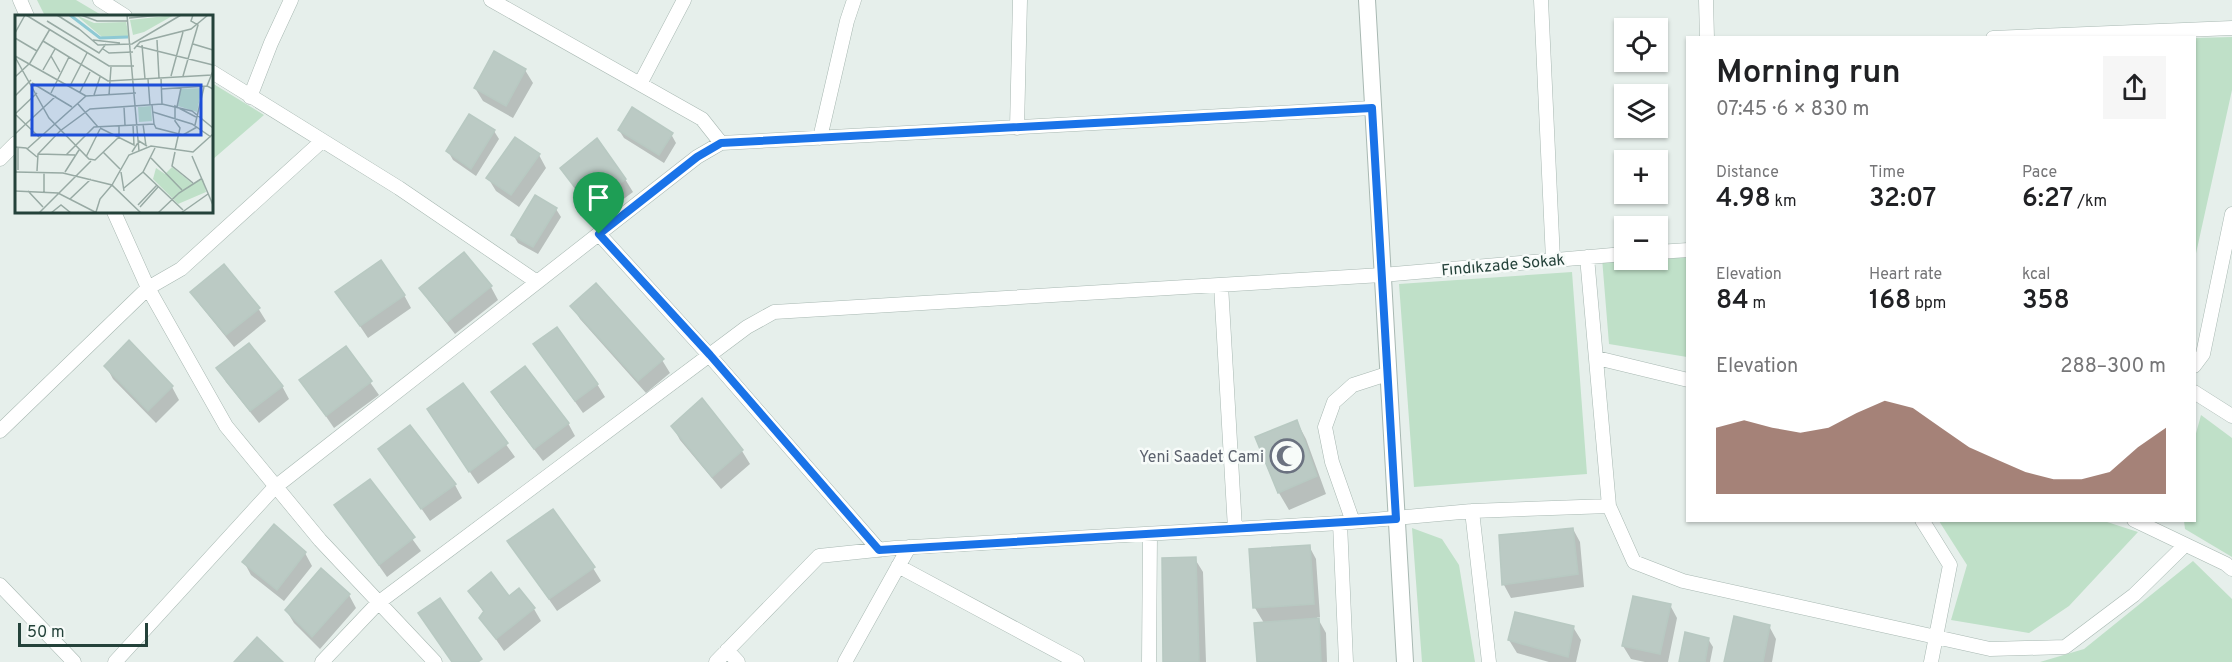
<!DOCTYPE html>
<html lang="en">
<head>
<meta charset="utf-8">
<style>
  :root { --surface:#fff; --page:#f6f6f6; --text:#202124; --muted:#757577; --accent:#7f4e3f }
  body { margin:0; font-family:Overpass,sans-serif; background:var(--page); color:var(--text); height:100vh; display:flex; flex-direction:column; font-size:22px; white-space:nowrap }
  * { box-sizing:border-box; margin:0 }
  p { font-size:20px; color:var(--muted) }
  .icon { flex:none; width:33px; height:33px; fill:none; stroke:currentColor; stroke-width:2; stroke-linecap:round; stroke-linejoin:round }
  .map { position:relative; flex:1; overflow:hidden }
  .drawer { position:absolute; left:1686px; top:36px; width:510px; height:486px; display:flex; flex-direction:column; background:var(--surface); border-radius:0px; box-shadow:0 2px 4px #0004 }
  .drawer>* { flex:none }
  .controls { position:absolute; left:1614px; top:18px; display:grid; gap:12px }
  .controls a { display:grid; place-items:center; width:54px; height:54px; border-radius:0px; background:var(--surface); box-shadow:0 2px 4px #0004; font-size:30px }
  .scale { position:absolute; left:18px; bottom:15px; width:130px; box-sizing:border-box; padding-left:6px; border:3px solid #24423a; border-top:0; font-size:16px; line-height:21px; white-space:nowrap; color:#24423a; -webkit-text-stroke:4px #f7fbf9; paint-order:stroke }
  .pin { position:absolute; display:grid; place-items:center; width:51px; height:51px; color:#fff; margin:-62px -26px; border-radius:50% 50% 50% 0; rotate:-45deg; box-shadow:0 0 6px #0007 }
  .pin .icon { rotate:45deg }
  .round { display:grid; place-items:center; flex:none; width:63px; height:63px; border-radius:0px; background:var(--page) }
  .headline { display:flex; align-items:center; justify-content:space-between; height:102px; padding:0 30px }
  h1 { font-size:33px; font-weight:600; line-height:45px }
  .figures { display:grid; grid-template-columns:repeat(3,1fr); gap:9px; height:102px; padding:6px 30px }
  .figures div { display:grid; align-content:center }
  .figures b { font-size:26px; font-weight:600 }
  .figures small { font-size:16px; font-weight:400 }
  .figures p { font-size:16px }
  .chart { height:168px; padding:12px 30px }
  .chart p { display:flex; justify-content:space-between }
  .chart svg { width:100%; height:108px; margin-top:6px; fill:var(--accent); opacity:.7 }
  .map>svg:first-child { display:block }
</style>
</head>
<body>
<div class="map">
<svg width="2232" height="662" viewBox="0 0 2232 662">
  <rect width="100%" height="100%" fill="#e6efeb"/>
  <path fill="#bfe0c8" d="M37,0h39l27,16h-58z
    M2232,37v53l-37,168v-220z
    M212,83l52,32 -52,45z
    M1687,256v101l-78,-13 -7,-86 56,2v-3z
    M1572,272l15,202 -173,13 -15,-203z
    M2201,415l31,23v119l-47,-28 -1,-8 10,-1 1,-83z
    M1939,521h165l34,11 -69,74 -40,27 -78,-13 16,-55z
    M1412,528l30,11 17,26 16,97h-53z
    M2193,561l39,38v63h-192l44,-13z"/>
  <path fill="#0003" d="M525,70l8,13 -20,35 -30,-17 -8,-13z
    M619,130l52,4 5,9 -12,20 -40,-25z
    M494,131l5,8 -23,37 -23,-16 -5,-9z
    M539,155l7,13 -27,39 -23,-16 -8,-13z
    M562,168l63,11 8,13 -35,26z
    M556,209l5,8 -23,37 -20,-11 -5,-8z
    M491,287l7,13 -43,34 -26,-33 -8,-13z
    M192,292l66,16 8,13 -32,26 -34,-42z
    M337,292l67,3 7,13 -43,30z
    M572,306l90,54 8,13 -24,20 -66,-74z
    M535,345l62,39 8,13 -22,16z
    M346,348l33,47 -45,33 -33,-48z
    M106,366l66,21 7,13 -23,23 -43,-44z
    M218,369l64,17 7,13 -30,24 -33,-41z
    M463,385l52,72 -37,27 -42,-62z
    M493,392l75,31 7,13 -32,25 -43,-56z
    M702,400l40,51 8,13 -29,25 -41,-49 -7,-13z
    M1297,422l9,17 20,55 -37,16 -10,-17 -22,-56z
    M380,449l75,36 7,13 -32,23z
    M370,481l51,70 -34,26 -51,-72z
    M1573,529l7,13 4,45 -73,11 -7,-13 -3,-49z
    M509,542l84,26 8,13 -44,30z
    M1309,546l7,13 4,58h-3l9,16 1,29h-69l6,-39 -9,-15 -4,-58z
    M305,553l7,13 -28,35 -33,-26 -7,-13z
    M1195,559l8,13 3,90h-41z
    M321,571l28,24 7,13 -36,41 -26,-26 -8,-13z
    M470,591l39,7 25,11 7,12 -37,30 -23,-33 3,-5z
    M1670,605l7,13 -9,44h-23l-14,-3 -8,-13z
    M1769,626l7,13 -4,23h-47z
    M1573,627l8,13 -5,22h-27l-32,-9 -8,-13z
    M1708,639l5,8 -3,15h-29z"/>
  <path fill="#bbcac4" stroke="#b8c9c2" stroke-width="1.5" d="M494,51l32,18 -20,37 -32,-18z
    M632,107l41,26 -14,22 -41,-25z
    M469,114l26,16 -24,39 -25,-18z
    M515,137l25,17 -29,41 -25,-17z
    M597,138l29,41 -37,27 -29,-38z
    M535,195l22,13 -24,39 -22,-12z
    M464,252l28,34 -45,36 -28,-34z
    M381,260l24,35 -45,31 -25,-34z
    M224,264l36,44 -34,27 -36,-43z
    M596,283l68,76 -26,22 -68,-75z
    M557,327l41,57 -23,17 -42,-57z
    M129,340l44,46 -25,25 -44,-45z
    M249,343l34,43 -33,25 -34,-43z
    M346,346l26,35 -46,35 -27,-36z
    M525,366l44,57 -35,26 -43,-57z
    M463,383l45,60 -39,29 -42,-63z
    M702,398l41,52 -31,27 -41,-51z
    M1297,420l20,56 -39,17 -23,-56z
    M410,425l46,59 -35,25 -43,-60z
    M370,479l45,58 -36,28 -45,-60z
    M553,509l42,58 -46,32 -42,-58z
    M274,524l32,28 -29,38 -35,-28z
    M1573,528l5,46 -76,11 -3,-50z
    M1310,545l4,59 -61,4 -4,-59z
    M1196,557l3,105h-36l-1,-104z
    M321,568l29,26 -38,43 -27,-27z
    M491,572l18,24 10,-8 16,20 -39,31 -17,-21 5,-7 -16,-20z
    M1633,596l38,8 -11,50 -38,-8z
    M440,598l42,61 -4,3h-26l-34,-49z
    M1515,612l59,14 -6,31 -60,-17z
    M1734,616l36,9 -7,37h-39z
    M1319,618l2,44h-64l-3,-39z
    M1685,632l24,6 -4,24h-26z
    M257,637l26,25h-49z"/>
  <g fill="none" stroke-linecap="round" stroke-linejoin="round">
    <g stroke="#a8b8b2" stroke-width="15">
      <path id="minor" d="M20,0l7,16
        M100,0l25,16
        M491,0l211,119 19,24
        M1541,0l12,260
        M1706,0l1,38
        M1993,38l239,-10
        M212,72l187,116 138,94
        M640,84l44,-84
        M250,97l21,-54 20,-43
        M1017,128l3,-128
        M820,138l27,-117 7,-21
        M0,159l16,-16
        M114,212l34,76 78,138 94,114 115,122
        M599,234l110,121 170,195
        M1658,252l30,-2
        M1221,285l14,244
        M1597,358l91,22
        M2194,366l9,-12 29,-140
        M2194,392l38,24
        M0,431l148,-143 33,-19 141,-128
        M1609,506l25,56 49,19 307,68 75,-2 69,-52 51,-50
        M1472,511l17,151
        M1922,520l28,45 -19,97
        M2134,520l92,44 6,5
        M1353,522l-21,-60 -7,-35 9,-25 19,-17 34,-11
        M1340,523l6,139
        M898,566l179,96
        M0,585l74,77
        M727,650l11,12
        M115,662l159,-174 423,-331 24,-14 651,-35
        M322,662l56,-59 369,-276 27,-15 608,-37 242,-21
        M716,662l103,-106 76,-8 445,-25 132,-12 137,-5 -22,-249
        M845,662l64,-115
        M1149,662l1,-128"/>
    </g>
    <g stroke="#a8b8b2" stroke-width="18">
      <path id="tertiary" d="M1367,0l38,662"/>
    </g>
    <use href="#minor" stroke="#fff" stroke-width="14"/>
    <use href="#tertiary" stroke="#fff" stroke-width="16"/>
  </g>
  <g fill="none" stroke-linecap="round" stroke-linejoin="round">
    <g stroke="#fff" stroke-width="12">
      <path id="route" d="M1372,108l24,411 -517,31 -169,-195 -111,-121 98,-77 24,-14z"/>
    </g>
    <use href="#route" stroke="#1a73e8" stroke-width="8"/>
  </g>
  <defs>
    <g id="mosque-ring" transform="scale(1.725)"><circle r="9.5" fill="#f7fbf9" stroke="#6b7280" stroke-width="1.5"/><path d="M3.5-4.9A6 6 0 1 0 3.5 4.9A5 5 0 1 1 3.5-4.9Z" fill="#6b7280"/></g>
  </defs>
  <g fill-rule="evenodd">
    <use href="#mosque-ring" x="1287" y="456"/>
  </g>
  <g text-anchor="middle" stroke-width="5" stroke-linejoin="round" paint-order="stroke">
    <g font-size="16" fill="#24423a" stroke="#f7fbf9">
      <text transform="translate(1503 264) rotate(-5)" y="6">Fındıkzade Sokak</text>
    </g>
    <g font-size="16" fill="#5b616d" stroke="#f7fbf9" text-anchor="end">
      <text x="1264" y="462">Yeni Saadet Cami</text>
    </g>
  </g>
  <g transform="translate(15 15)">
    <rect width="198" height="198" fill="#e6efeb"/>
    <path d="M61,0l18,8 32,-1 3,14 -27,1zM159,0l-30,17 -11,3 -3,-15zM187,73l-5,24 -19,-6 3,-17zM136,91l1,15 -13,1 -1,-15zM157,152l21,17 10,-5 3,13 -28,12 -25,-25 3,-11 9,6z" fill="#bfe0c8"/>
    <path fill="none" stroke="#8ec9d4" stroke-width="3" d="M55,0l30,23 28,-1"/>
    <path fill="none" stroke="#98aaa4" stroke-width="1.5" d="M11,0l83,51h25M42,0l22,14M66,0l16,6h31M112,0l12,136M114,3l32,-3M32,6l52,32 7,-9M63,13l20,17 34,-1 49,-29M0,18l10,-18M0,23l22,13M78,25l27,3M142,25l2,38M28,26l65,40 104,-6M178,29l20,6M127,30l3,34M122,31l76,19M88,34l6,4 24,-1M119,34l6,-7 51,-13 17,-14M0,41l71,40M36,41l9,16M0,42l34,61 40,41 6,1 24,-23v-11M28,55l12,-21M198,56l-6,15 6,3M156,61l12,-44M168,61l15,-51 -7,-4 2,-6M0,62l15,-14 20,-34M146,63l1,26M133,64l2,26M17,68l40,24M55,71l17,-33M146,74l46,-3M65,77l10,-20M36,78l18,-36M79,80l6,-18M94,80l2,-28M0,81l16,-16M63,89l20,23M109,92l1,18M162,92l4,-19M138,97l39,12 19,13M0,99l24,23M0,99l22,-21M128,109l3,22M139,109l2,4 27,7 14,-8M180,110l9,-38M85,113l34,17 -1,-20M0,119l41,-38M0,132l11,1 11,9M3,132v23M12,134l59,-53 50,-3M160,135l5,-22 -5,-7v-15l21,11M88,137l17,17M117,137l7,-11 8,5M160,137l-3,14 21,17M23,139l37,1M51,140l28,-28 60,-3 -2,-19M177,141l21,49M71,142l14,-28M136,143l31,32M22,156l1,-17 22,-23 30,-22 72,-5 30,7 21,17M0,157l48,1 49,12 -12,14 -4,13M50,157l14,-22M106,157l3,19M128,157l40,38M109,173l19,-16 12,-24M0,176l43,2 39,20M13,176l15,16M29,177v-19M55,184l21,-20M123,190l19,-20M125,192l18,-20M24,198l52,-52M36,198l10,-8 10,8M126,198l-29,-28 17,-30 22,-9 42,6 20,-18M143,198l21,-20 22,-14M166,198l27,-19"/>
    <path fill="#1d4ed8" fill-opacity="0.15" stroke="#1d4ed8" stroke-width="3" d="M17,70h169v50h-169z"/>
    <rect width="198" height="198" fill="none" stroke="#24423a" stroke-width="3"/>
  </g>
</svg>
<div class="controls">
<a><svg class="icon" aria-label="locate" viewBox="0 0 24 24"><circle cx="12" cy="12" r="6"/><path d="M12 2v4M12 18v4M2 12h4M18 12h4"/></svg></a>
<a><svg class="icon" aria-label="layers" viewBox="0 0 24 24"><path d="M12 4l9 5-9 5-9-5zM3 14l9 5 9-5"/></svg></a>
<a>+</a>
<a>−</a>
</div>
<div class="scale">50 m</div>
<div class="pin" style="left:599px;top:234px;background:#1e9e55"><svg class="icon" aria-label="arrive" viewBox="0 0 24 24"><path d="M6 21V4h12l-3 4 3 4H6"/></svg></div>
<section class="drawer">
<div class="headline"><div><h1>Morning run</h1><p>07:45 · 6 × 830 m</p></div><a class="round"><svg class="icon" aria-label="share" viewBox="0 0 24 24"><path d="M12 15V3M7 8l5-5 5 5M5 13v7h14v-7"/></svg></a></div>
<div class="figures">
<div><p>Distance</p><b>4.98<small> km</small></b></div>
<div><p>Time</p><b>32:07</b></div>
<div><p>Pace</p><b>6:27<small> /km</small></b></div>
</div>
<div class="figures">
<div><p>Elevation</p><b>84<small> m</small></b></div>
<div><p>Heart rate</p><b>168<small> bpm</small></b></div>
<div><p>kcal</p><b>358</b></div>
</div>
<div class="chart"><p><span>Elevation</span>288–300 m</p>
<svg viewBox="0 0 160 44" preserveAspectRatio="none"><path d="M0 44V17L10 14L20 17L30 19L40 17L50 11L60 6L70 9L80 17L90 25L100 30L110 35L120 38L130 38L140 35L150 25L160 17V44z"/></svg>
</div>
</section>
</div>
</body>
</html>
